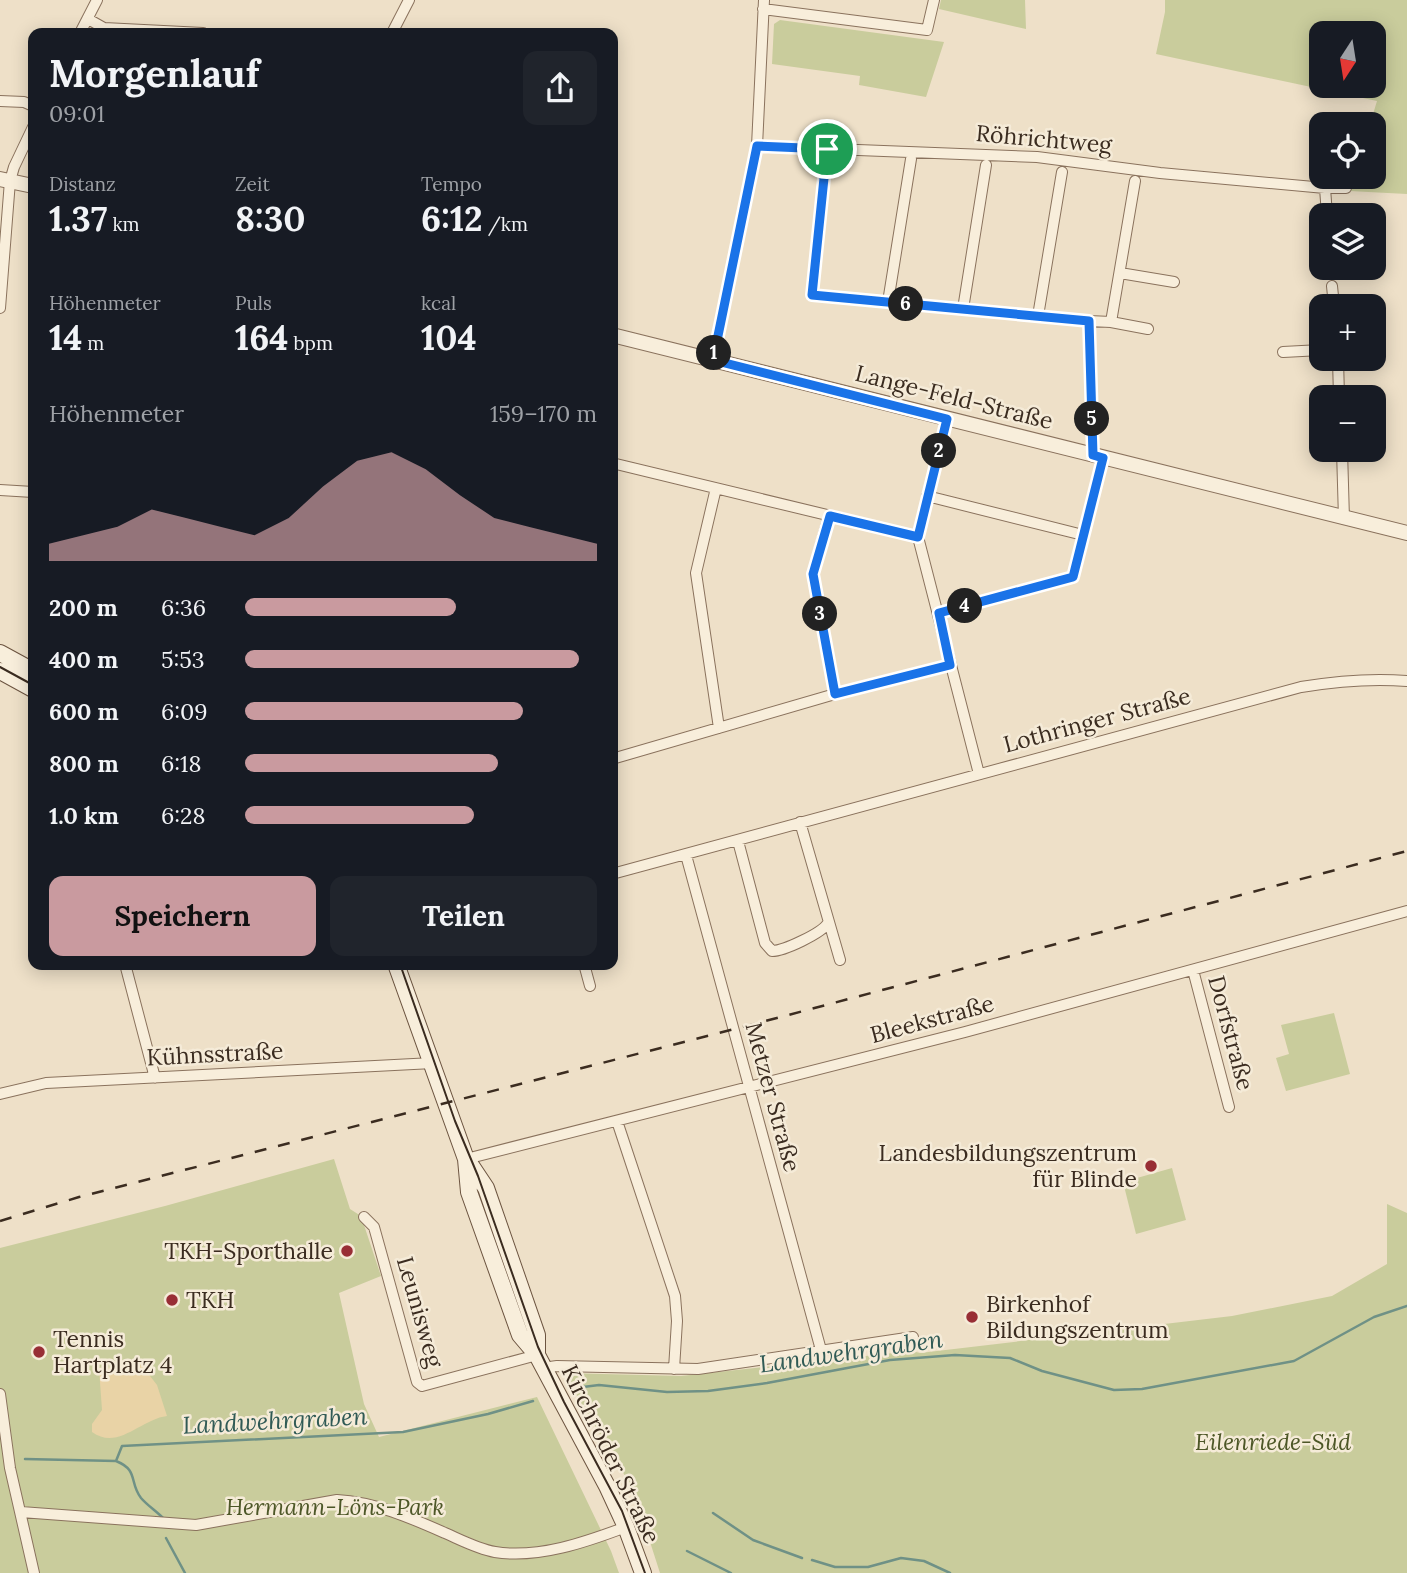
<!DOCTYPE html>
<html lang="de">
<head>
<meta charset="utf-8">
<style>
  :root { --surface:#171b24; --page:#20242c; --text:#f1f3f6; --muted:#9ea1a6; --accent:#c99a9f }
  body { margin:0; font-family:Lora,serif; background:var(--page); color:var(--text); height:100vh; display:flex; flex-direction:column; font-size:26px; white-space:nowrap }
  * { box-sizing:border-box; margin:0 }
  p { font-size:23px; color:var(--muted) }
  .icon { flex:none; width:38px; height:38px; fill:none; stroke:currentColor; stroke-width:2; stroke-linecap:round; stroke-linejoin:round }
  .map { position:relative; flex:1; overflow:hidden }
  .details { position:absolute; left:28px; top:28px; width:590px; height:942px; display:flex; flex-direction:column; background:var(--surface); border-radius:14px; box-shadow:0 4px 18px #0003 }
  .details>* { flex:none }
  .needle { width:46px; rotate:192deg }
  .controls { position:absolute; left:1309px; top:21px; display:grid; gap:14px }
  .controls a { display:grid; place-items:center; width:77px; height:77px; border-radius:14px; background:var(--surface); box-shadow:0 4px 18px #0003; font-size:35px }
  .pin { position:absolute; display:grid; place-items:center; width:60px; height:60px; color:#fff; margin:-30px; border:4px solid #fff; border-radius:50%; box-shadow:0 2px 7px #0007 }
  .km { position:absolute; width:35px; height:35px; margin:-18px; border-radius:50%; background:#222; color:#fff; font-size:19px; line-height:35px; text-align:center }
  .round { display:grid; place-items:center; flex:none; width:74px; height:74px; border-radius:14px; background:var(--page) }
  .overview { display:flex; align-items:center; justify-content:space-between; height:119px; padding:0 21px }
  h1 { font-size:38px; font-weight:700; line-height:52px }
  .figures { display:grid; grid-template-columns:repeat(3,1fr); gap:10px; height:119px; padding:7px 21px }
  .figures div { display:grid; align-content:center }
  .figures b { font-size:35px; font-weight:700 }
  .figures small { font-size:19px; font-weight:400 }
  .figures p { font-size:19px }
  .chart { height:196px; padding:14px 21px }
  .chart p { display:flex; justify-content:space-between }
  .chart svg { width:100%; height:126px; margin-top:7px; fill:var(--accent); opacity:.7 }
  .cta { display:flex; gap:14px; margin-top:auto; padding:14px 21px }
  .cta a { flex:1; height:80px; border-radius:14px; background:var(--accent); color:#111; font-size:28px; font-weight:700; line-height:80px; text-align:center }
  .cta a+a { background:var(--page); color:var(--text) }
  ul { padding:0 21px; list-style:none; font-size:23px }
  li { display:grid; grid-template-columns:112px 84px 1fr; align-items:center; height:52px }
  li i { height:18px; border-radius:9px; background:var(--accent) }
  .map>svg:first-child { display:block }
</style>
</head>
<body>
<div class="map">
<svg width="1407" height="1573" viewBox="0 0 1407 1573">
  <rect width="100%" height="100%" fill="#eee0c8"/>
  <path fill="#c9cc9c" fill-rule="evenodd" d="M941,0h84l1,29 -87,-20z
    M1165,0h242v194l-58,-3 4,-14h21v-53h-4l7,-23 -221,-47 9,-42zM1321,33h53v53h-53z
    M780,20l164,22 -18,55 -67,-12 1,-9 -88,-12 2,-40z
    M1334,1013l16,61 -64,17 -10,-33 13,-4 -8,-29z
    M334,1159l16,50 11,7 20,60 -42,17 25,111 15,33 158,-40 74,154 8,22h-619v-325l165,-42z
    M1172,1168l14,52 -50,14 -13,-52z
    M1387,1204l20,9v360h-747l-27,-84 -70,-116 118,3 231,-25 8,2 312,-37 100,-20 55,-32z"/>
  <path fill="#e9d3a6" d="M140,1363l17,22 10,31c-26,3 -49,35 -75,16v-8l10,-14 -3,-42 30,-1z"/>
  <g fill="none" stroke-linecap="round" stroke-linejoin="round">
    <path stroke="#6f9186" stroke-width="2.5" d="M575,1388l24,-3 68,7 41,-1 59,-8 123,-23 65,-5 55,3 32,13 72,19 28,-1 152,-28 80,-44 33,-11
      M25,1459l91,2 6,-15 281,-14 85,-18 45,-13
      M116,1461c23,9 13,22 25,37 6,7 15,13 22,20
      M713,1513l40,27 49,18
      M166,1538l19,35
      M687,1551l44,22
      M812,1560l23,7h33l33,-9 23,3 26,12"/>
    <g stroke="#8a725d" stroke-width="12">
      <path id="minor" d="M763,9l164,21 7,-30
        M88,19l16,9 99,5
        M80,33l17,-33
        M392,33l17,-33
        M0,101l24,1 9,4
        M757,146l280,11 123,16 165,15 2,27
        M827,149l-15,146 277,26 4,134
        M1325,188h21
        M1120,273l54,9
        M1332,286l2,20
        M888,302l23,-143
        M0,308l10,-127 4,-14 19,-40
        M963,309l23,-144
        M1038,316l24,-144
        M1089,321l22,1 24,-141
        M1111,322l37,7
        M1283,352l38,-2
        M1338,359l1,38
        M713,360l44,-214 7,-146
        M947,419l-29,118 61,237
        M1342,450l2,69
        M612,463l306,74
        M716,488l-20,85 23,155
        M0,490l33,2
        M927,496l156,39
        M829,516l-16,58 22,120
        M939,613l134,-36 30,-119
        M612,759l223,-65 115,-29
        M800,822l40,138
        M738,841l27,102 7,8c12,0 50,-18 56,-28
        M686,855l135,495
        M612,874l689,-187c36,-6 70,-9 106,-6
        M125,964l30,114
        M584,964l6,22
        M1193,970l36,137
        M0,1094l46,-11 387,-20
        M617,1121l58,175 2,25 -3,48
        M466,1159l499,-127 442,-121
        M364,1217l10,10 43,155 5,4 115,-31
        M543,1368l14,-2 141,3 215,-32
        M0,1394l10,74 24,105
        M21,1512l175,13 141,-25c38,2 74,18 108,33 16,7 33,16 50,19 43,7 91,-10 131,-25"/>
    </g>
    <g stroke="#8a725d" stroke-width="16">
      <path id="tertiary" d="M0,179l33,7
        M612,335l795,198"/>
    </g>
    <g stroke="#6c5440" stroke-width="18">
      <path id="secondary" d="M0,653l33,18
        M0,671l33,18
        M396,964l70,195 3,33 51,143 17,20 70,131 19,41 17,46
        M468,1161l18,27 51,147v20"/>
    </g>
    <use href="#minor" stroke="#f8eedb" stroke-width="10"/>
    <use href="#tertiary" stroke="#f8eedb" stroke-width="14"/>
    <use href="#secondary" stroke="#f8eedb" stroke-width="16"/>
    <path stroke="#3b2c20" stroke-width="2" d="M0,667l33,18
      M400,964l55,157 23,55 60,171 26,55 58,109 23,62"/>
    <path stroke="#3b2c20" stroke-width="2.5" stroke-dasharray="12 12" stroke-linecap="butt" d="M0,1221l79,-24 679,-174 649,-172"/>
  </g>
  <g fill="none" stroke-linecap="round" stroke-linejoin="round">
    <g stroke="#fff" stroke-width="14">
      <path id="route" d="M757,146l70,3 -15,146 277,26 4,134 10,3 -30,119 -134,36 11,52 -115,29 -22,-120 17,-58 88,21 29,-118 -234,-59z"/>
    </g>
    <use href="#route" stroke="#1a73e8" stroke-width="9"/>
  </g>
  <g fill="#982e35" stroke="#f5ebd8" stroke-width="2.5">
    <circle cx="1151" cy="1166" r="7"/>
    <circle cx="347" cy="1251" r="7"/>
    <circle cx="172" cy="1300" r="7"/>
    <circle cx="972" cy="1317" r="7"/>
    <circle cx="39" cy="1352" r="7"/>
  </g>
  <g text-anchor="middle" stroke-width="5" stroke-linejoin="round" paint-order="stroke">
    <g font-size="23" fill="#3b2c20" stroke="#f5ebd8">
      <text transform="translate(1044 139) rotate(5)" y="8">Röhrichtweg</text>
      <text transform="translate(954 397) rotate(14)" y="8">Lange-Feld-Straße</text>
      <text transform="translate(1097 720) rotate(-15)" y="8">Lothringer Straße</text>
      <text transform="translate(932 1019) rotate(-15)" y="8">Bleekstraße</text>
      <text transform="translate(1231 1033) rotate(75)" y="8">Dorfstraße</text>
      <text transform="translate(215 1054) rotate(-3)" y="8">Kühnsstraße</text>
      <text transform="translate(773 1097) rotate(75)" y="8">Metzer Straße</text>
      <text transform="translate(420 1312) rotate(74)" y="8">Leunisweg</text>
      <text transform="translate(611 1454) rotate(64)" y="8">Kirchröder Straße</text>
    </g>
    <g font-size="23" fill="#3b2c20" stroke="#f5ebd8" text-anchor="start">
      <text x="1137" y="1161" text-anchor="end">Landesbildungszentrum<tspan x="1137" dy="26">für Blinde</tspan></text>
      <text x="333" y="1259" text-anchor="end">TKH-Sporthalle</text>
      <text x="186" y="1308">TKH</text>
      <text x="986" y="1312">Birkenhof<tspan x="986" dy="26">Bildungszentrum</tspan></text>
      <text x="53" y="1347">Tennis<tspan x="53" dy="26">Hartplatz 4</tspan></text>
    </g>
    <g font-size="23" font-style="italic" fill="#4d5727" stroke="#f5ebd8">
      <text x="1273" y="1450">Eilenriede-Süd</text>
      <text x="335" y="1515">Hermann-Löns-Park</text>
    </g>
    <g font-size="24" font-style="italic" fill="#305a55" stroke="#f5ebd8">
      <text transform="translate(851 1352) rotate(-8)" y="8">Landwehrgraben</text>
      <text transform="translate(275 1421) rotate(-3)" y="8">Landwehrgraben</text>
    </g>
  </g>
</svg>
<div class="controls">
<a><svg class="needle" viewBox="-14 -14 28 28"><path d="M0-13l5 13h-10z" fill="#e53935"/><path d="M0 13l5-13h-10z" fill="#9ea1a6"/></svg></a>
<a><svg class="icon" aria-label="locate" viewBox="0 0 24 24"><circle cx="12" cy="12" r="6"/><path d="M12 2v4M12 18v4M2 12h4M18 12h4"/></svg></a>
<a><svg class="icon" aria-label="layers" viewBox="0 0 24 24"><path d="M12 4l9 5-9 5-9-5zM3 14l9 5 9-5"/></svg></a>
<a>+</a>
<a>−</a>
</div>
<div class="pin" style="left:827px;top:149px;background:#1e9e55"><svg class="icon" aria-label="arrive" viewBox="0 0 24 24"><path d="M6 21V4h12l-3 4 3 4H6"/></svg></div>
<b class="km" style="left:714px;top:353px">1</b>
<b class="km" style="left:939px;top:451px">2</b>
<b class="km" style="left:820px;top:614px">3</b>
<b class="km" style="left:965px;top:606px">4</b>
<b class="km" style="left:1092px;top:419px">5</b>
<b class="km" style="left:906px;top:304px">6</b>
<section class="details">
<div class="overview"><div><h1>Morgenlauf</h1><p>09:01</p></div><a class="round"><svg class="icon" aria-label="share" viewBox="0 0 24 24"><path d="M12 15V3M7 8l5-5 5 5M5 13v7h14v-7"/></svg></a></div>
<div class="figures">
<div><p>Distanz</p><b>1.37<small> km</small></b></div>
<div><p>Zeit</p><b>8:30</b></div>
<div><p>Tempo</p><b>6:12<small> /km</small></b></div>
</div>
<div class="figures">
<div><p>Höhenmeter</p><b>14<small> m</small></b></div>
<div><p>Puls</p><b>164<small> bpm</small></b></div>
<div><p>kcal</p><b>104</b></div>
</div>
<div class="chart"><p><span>Höhenmeter</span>159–170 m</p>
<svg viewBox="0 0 160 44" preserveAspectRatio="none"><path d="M0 44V38L10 35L20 32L30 26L40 29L50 32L60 35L70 29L80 18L90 9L100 6L110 12L120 21L130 29L140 32L150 35L160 38V44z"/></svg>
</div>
<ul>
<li><b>200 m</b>6:36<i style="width:60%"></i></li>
<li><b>400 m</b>5:53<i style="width:95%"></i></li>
<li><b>600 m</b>6:09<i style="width:79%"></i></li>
<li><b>800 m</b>6:18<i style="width:72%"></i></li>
<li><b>1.0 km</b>6:28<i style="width:65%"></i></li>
</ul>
<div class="cta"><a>Speichern</a><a>Teilen</a></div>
</section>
</div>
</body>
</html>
